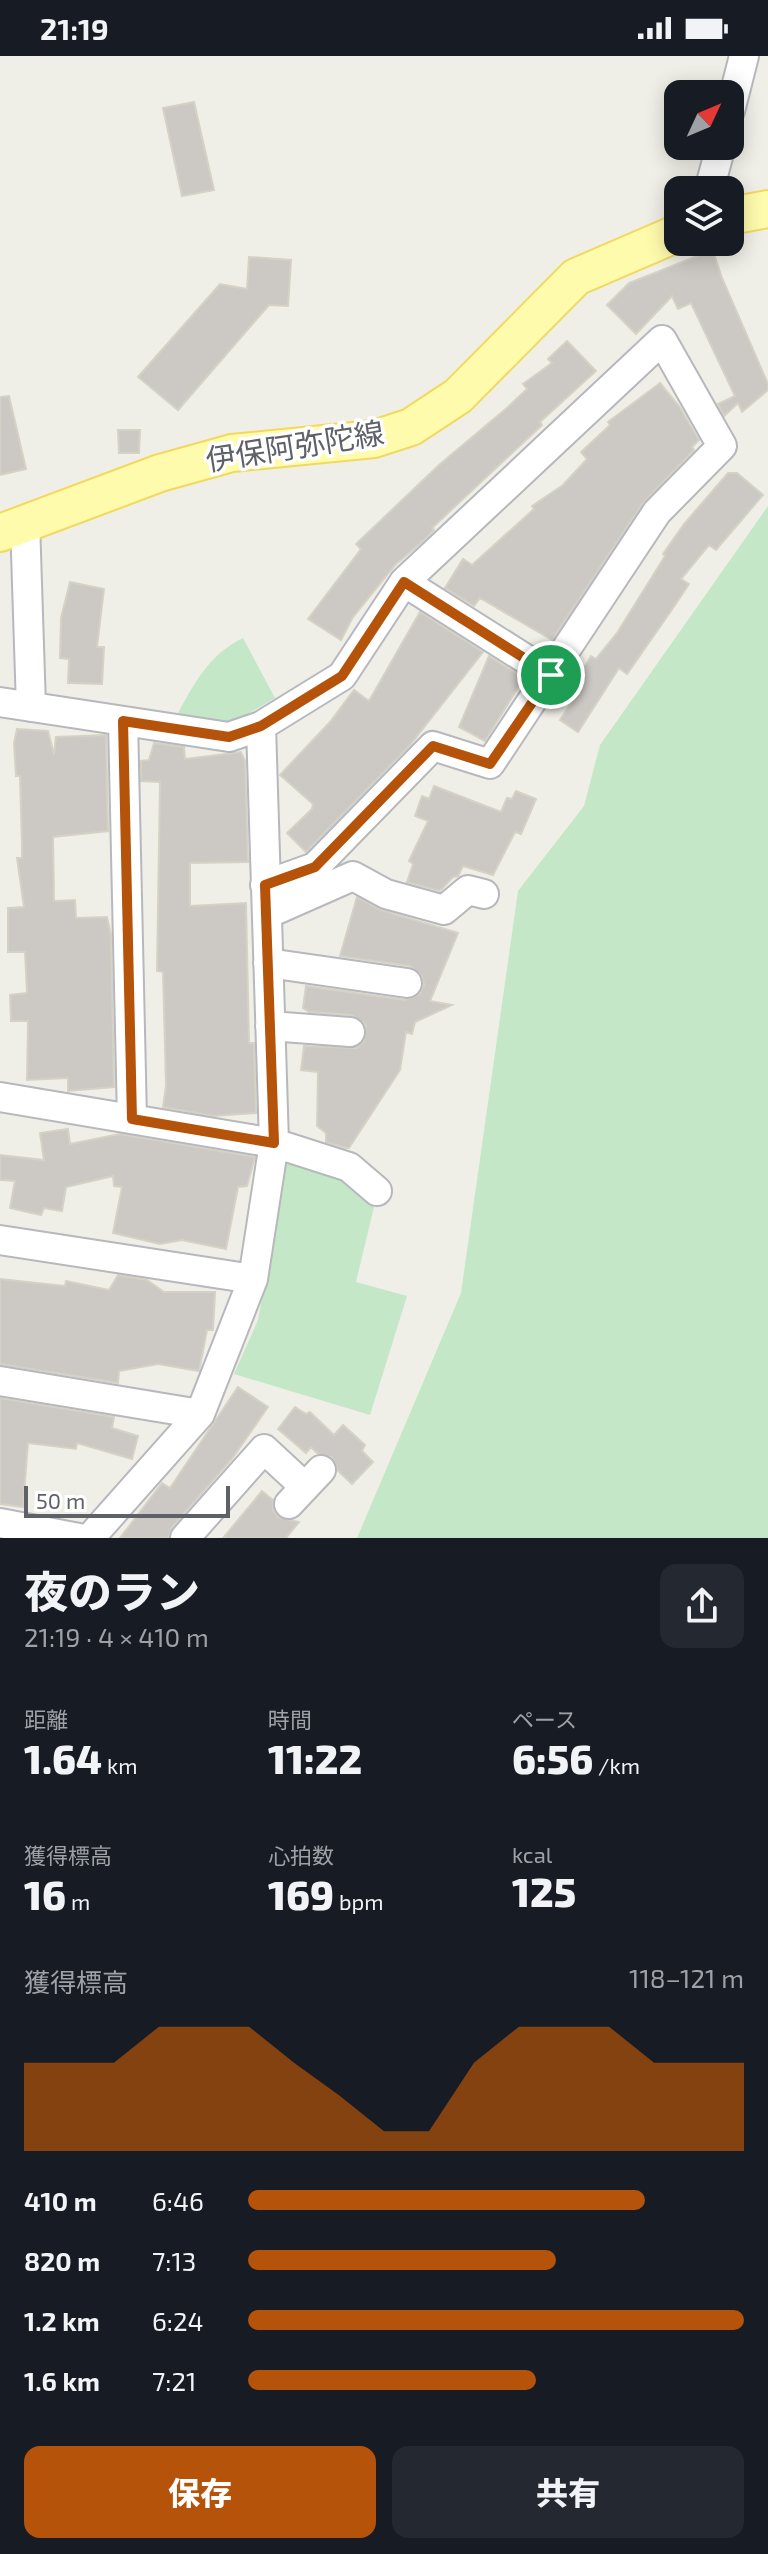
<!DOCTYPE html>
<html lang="ja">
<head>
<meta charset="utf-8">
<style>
  :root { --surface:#171b24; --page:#242831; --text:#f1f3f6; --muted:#9ea1a6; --accent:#b45309 }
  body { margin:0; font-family:"Exo 2","Noto Sans JP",sans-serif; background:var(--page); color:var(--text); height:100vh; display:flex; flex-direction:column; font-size:30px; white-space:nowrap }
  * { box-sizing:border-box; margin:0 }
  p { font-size:26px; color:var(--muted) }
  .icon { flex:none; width:44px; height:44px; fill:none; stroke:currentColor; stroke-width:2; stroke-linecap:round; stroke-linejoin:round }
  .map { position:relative; height:1482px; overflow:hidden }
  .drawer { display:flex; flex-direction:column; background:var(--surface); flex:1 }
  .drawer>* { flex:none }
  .needle { width:52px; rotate:46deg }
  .tools { position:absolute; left:664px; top:24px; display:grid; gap:16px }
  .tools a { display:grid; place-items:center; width:80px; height:80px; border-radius:16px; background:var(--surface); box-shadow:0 4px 20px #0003; font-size:40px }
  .scale { position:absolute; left:24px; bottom:20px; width:206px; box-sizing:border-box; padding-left:8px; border:4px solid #5e6167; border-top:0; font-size:22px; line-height:28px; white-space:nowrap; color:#5e6167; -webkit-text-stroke:6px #fff; paint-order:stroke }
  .pin { position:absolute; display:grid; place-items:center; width:68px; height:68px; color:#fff; margin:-34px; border:4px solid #fff; border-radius:50%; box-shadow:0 2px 8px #0007 }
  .round { display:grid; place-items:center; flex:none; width:84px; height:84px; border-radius:16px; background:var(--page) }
  .overview { display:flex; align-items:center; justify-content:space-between; height:136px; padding:0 24px }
  h1 { font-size:44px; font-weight:800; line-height:60px }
  .metrics { display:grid; grid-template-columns:repeat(3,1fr); gap:12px; height:136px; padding:8px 24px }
  .metrics div { display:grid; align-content:center }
  .metrics b { font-size:40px; font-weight:800 }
  .metrics small { font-size:22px; font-weight:400 }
  .metrics p { font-size:22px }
  .chart { height:224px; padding:16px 24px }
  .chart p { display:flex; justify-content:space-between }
  .chart svg { width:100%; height:144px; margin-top:8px; fill:var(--accent); opacity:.7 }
  .cta { display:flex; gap:16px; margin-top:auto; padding:16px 24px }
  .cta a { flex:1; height:92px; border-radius:16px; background:var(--accent); color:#fff; font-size:32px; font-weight:800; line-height:92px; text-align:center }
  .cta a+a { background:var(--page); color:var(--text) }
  ul { padding:0 24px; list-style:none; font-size:26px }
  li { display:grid; grid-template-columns:128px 96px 1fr; align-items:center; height:60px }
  li i { height:20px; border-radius:10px; background:var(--accent) }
  .status { display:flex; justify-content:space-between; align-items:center; height:56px; padding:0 40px; background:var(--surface); direction:ltr }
  .status svg { height:22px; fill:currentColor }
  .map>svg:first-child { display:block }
</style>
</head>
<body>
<div class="status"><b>21:19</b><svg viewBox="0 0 49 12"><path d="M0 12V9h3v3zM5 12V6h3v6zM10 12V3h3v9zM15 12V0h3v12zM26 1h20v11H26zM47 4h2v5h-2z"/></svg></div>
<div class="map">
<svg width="768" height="1482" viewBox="0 0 768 1482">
  <rect width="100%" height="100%" fill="#f0efe7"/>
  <path fill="#c4e7c8" d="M768,450v1032h-411l104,-245 57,-402 66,-85 16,-61z
    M243,582l32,60 -48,28 -51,-9c17,-32 33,-63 67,-79z
    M282,1104l53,13 39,34 -18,75 51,14 -37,119 -136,-41 24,-54 18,-99z"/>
  <path fill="#ccc9c4" stroke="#d5d2c5" stroke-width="2" d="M194,46l20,88 -32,6 -19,-88z
    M715,193l-2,2 9,27 46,106v6l-26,22 -4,-9 -14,13 -6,-12 17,-8 -44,-93 -13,6 -6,-13 -36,38 -29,-29 22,-22z
    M249,201l42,3 -3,46 -19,-1 -91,105 -40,-33 82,-93 27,5z
    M567,285l29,30 -56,51 2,3 -110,103 2,2 -10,10 -29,25 -42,52 -12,23 -33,-21 53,-70 -5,-5 83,-79 69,-58 19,-18 -4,-5 29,-21 -4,-4z
    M660,327l19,23 20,34 -7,7 2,3 -51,53 -91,137 -72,-42 -6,8 -29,-18 18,-29 9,6 62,-56 -2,-3 31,-21 24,-26 -6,-7 29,-27 -2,-3z
    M9,340l17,73 -26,6v-78z
    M118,374h22l-1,23h-20z
    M728,417h9l26,22 -47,55 -7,-5 -28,34 8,5 -18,27 -44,63 -8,-6 -41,64 -18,-12 18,-27 -7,-4 20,-33 5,3 21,-26 48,-77 -2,-2 21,-30z
    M70,526l34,7 -7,58h7l-2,37 -34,-1 1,-24 -9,-1 1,-40z
    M420,556l63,40 -73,93 -104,107 -19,-19 25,-24 1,-5 -33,-29 50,-53 24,-32 15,11z
    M489,600l35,22 -39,63 -26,-14z
    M17,673l31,2 6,24 2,-18 50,-2 2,96 -55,6 1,64 21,-1 1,18 31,-1 4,18 3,152 -46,4v-13l-41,2 1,-59h-17l-1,-26 17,-2 -2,-41h-17v-44l16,-1 -7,-49h5v-12l-2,-70h-4l-2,-33z
    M154,687l30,4 1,12 56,-7 4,9 3,101 -58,1v43l56,-3 3,140h5l2,70 -43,3 -50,-9 3,-21 -3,-114 -6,-1 3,-189 -19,-1v-20l8,-1z
    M434,730l67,26 6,-14 5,1 4,-8 20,8 -15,35 -6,-2 -22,43 -30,-9 -5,10 -5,1 -13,14 -33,-9 6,-18 -4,-3 19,-40 -13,-5 7,-20 7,3z
    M357,841l24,13 77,23 -28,68 22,4 -37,17 -3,12 -6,-2 -6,38 -51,78h-3l-20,-6v-9l-9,-7 1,-54 -17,-2 3,-24 53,2 7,-7 2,-16 -14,-10 -43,-3 -6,-4 3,-22 99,14 15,-6 4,-9 -2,-9 -12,-10 -70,-10z
    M68,1073l2,15 50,-10 135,23 -8,29 -9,1 -12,62 -44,-9 -22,4 -47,-11 9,-46 -8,-1 -1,-10 -47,11 -4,24 -18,-3 -3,7 -31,-7 5,-27 -15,-1v-25l44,5 -4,-27z
    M118,1219l29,5 17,12h51l-2,38h-6l-8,41 -41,-7 -39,7 -1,12 -118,-19v-85l65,7 1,-5 43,9z
    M238,1331l30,20 -36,52 -60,68 -4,11h-48l42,-55 8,5z
    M0,1342l114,19 -2,11 26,8 -6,23 -55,-16 -1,6 -48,-6 -5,64 -23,-3z
    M295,1351l11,7 4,-2 24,23 9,-10 22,20 -3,6 11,11 -21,22 -14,-13 -6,-14 -14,-3 -7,-7 -5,6 -28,-24z
    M262,1435l11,9v10l5,7 21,5 -13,16h-63z"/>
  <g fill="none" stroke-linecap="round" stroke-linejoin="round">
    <g stroke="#b7b8bd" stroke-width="32">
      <path id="minor" d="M730,55l14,-55
        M709,134l12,-44
        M25,466l6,185
        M404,526l147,93
        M0,646l229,35 32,-11 81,-50 62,-94 258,-242 60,106 -65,66 -167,252 -57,-18 -118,121 -50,18
        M123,665l9,398
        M267,858l86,-38 33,18 58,16 24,-20 16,4
        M268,907l139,20
        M270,970l80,6
        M0,1041l274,46 75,24 28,24
        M0,1184l253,39
        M0,1325l200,33
        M289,1448l32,-34
        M0,1467l79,15
        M90,1482l110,-124 53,-135 21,-136 -13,-417
        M185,1482l79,-89 41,38"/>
    </g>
    <g stroke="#f2d95e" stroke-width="40">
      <path id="major" d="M730,160l38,-7
        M0,477l160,-60 72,-20 142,-14 37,-12 47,-31 118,-119 102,-44"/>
    </g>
    <use href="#minor" stroke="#fff" stroke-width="28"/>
    <use href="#major" stroke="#fffbad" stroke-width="36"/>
  </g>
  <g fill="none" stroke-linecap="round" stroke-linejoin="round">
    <g stroke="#fff" stroke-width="16">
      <path id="route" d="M404,526l147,93 -61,89 -57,-18 -118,121 -50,18 9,258 -142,-24 -9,-398 106,16 32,-11 81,-50z"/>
    </g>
    <use href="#route" stroke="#b45309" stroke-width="10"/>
  </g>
  <g text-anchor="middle" stroke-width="7" stroke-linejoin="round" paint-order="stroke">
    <g font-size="30" fill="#5e6167" stroke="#fff">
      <text transform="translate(295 391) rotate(-9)" y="10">伊保阿弥陀線</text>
    </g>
  </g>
</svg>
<div class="tools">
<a><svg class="needle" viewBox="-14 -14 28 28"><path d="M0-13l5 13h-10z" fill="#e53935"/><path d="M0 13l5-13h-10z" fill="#9ea1a6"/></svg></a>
<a><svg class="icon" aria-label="layers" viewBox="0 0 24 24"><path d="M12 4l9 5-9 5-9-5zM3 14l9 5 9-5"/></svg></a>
</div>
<div class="scale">50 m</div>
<div class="pin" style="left:551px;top:619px;background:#1e9e55"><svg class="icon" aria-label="arrive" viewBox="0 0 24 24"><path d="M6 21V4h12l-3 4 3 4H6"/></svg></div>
</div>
<section class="drawer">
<div class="overview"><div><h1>夜のラン</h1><p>21:19 · 4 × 410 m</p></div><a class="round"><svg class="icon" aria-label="share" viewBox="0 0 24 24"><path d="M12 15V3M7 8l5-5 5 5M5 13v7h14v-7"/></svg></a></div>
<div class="metrics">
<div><p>距離</p><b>1.64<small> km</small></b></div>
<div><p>時間</p><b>11:22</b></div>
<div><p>ペース</p><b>6:56<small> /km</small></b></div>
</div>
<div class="metrics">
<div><p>獲得標高</p><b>16<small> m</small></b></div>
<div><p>心拍数</p><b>169<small> bpm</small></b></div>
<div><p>kcal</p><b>125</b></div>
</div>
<div class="chart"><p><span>獲得標高</span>118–121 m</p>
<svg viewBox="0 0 160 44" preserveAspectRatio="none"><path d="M0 44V17L10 17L20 17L30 6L40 6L50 6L60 17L70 27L80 38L90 38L100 17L110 6L120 6L130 6L140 17L150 17L160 17V44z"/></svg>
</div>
<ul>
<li><b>410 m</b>6:46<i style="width:80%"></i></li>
<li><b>820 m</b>7:13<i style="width:62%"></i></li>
<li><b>1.2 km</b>6:24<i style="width:100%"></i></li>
<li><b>1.6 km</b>7:21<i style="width:58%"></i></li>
</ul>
<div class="cta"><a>保存</a><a>共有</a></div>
</section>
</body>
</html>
